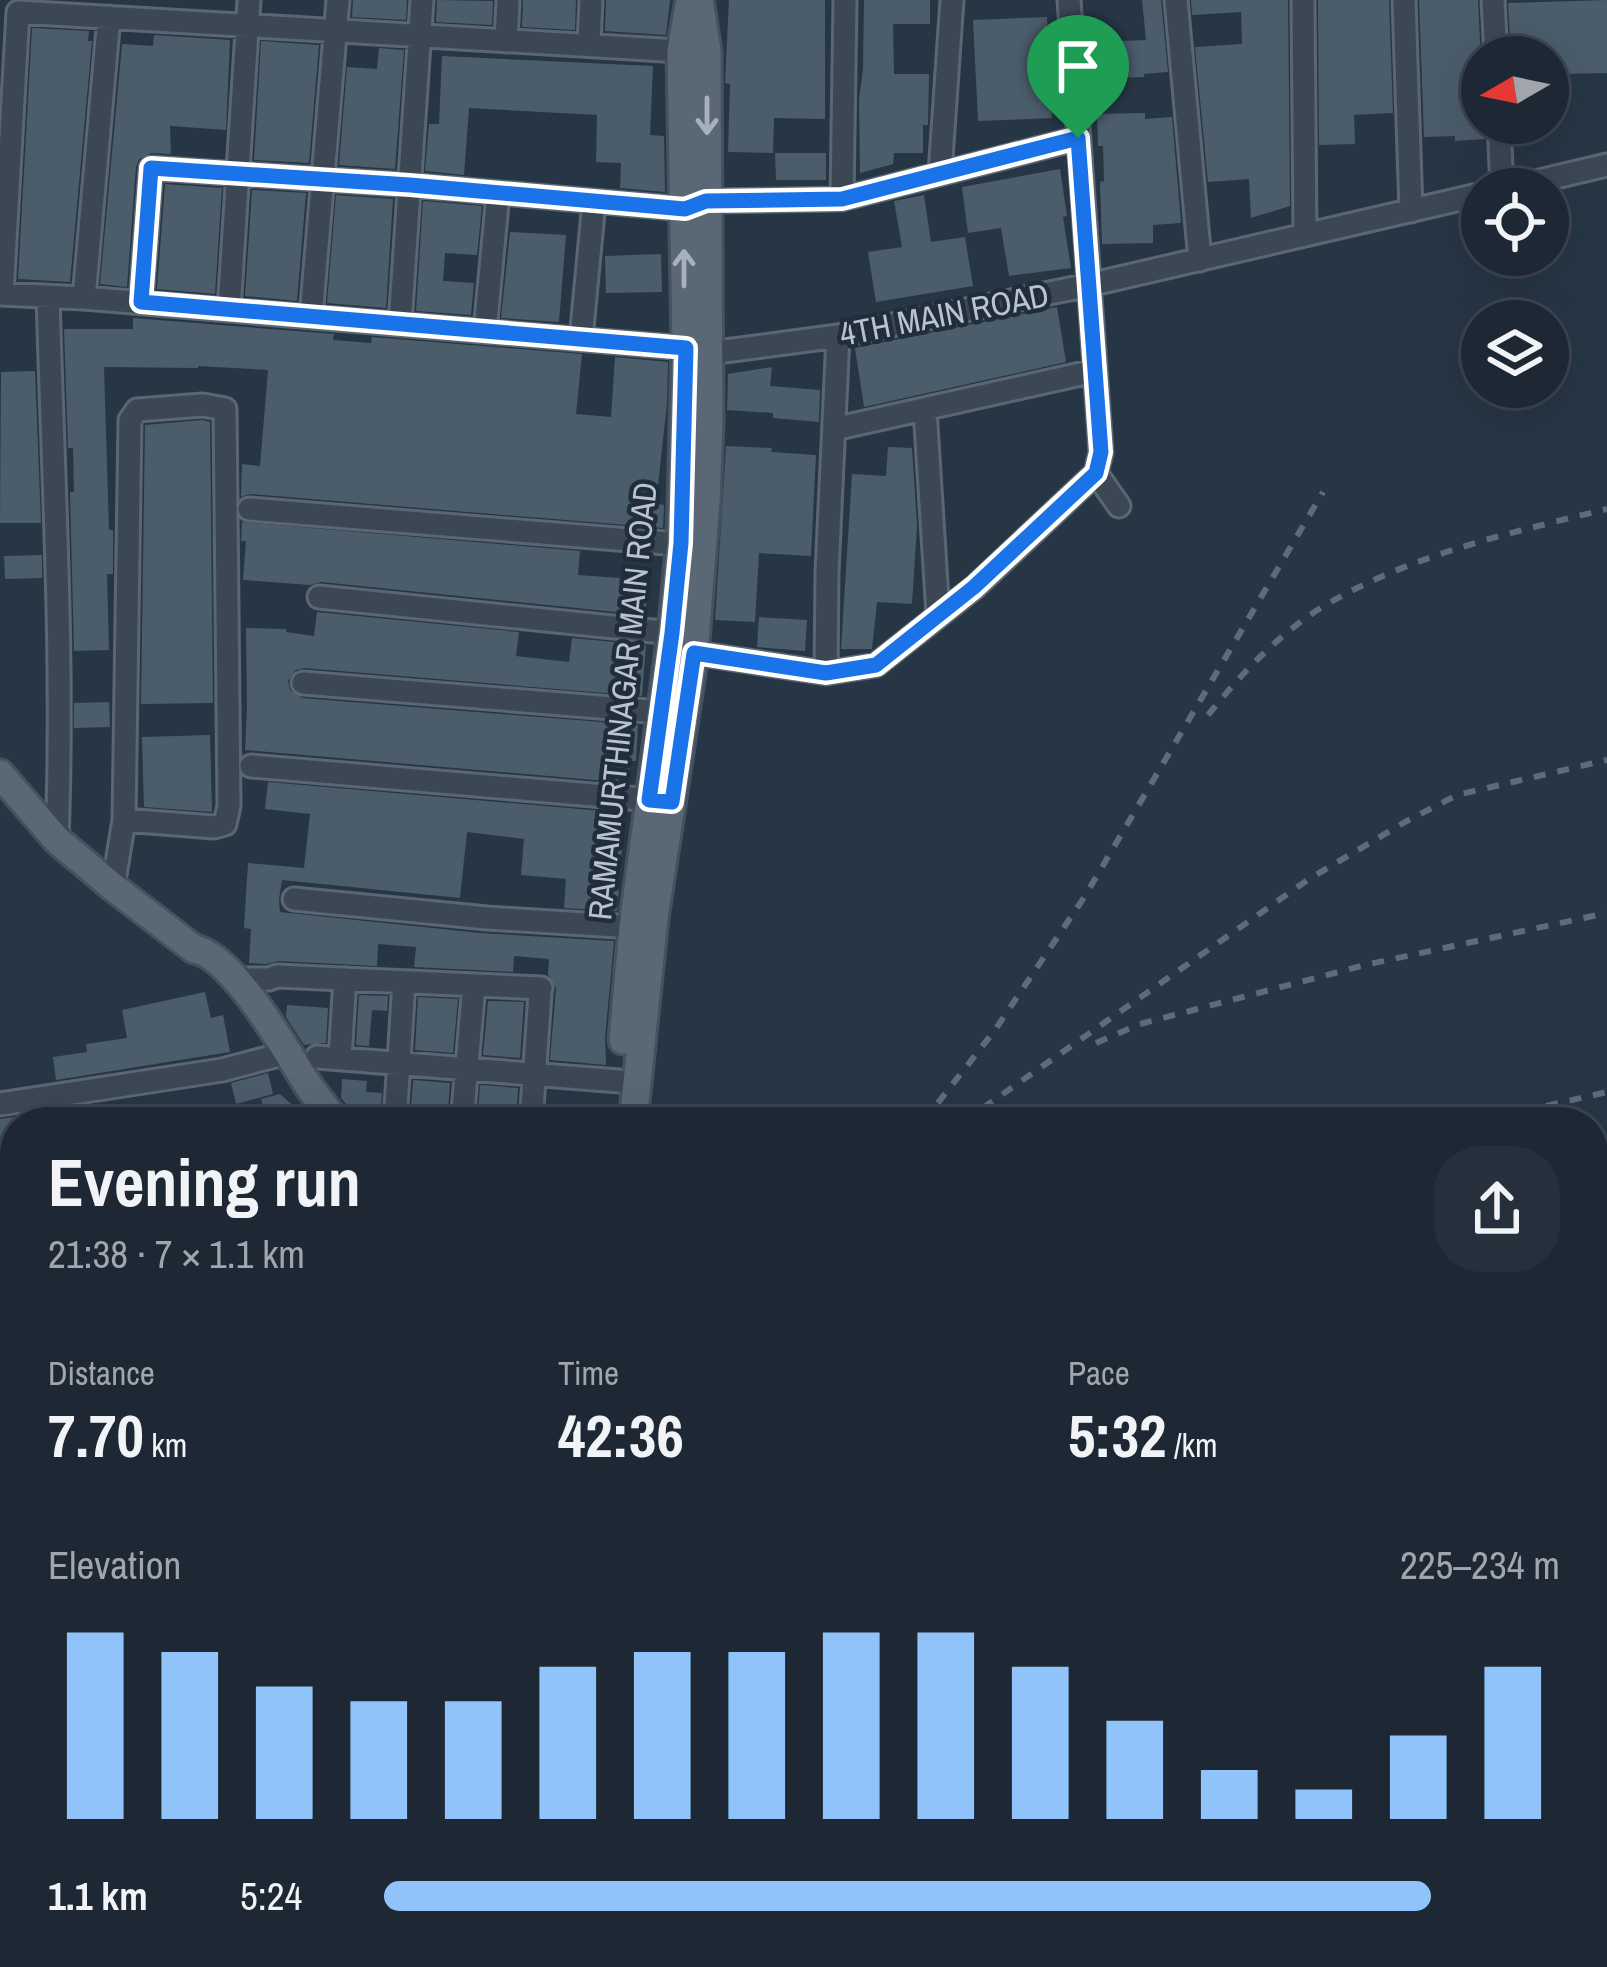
<!DOCTYPE html>
<html lang="en">
<head>
<meta charset="utf-8">
<style>
  :root { --surface:#1d2834; --page:#25303c; --text:#f1f3f6; --muted:#a0a6ac; --line:#3b444f; --accent:#91c3fb }
  body { margin:0; font-family:"Archivo Narrow",sans-serif; background:var(--page); color:var(--text); height:100vh; display:flex; flex-direction:column; font-size:45px; white-space:nowrap }
  * { box-sizing:border-box; margin:0 }
  p { font-size:39px; color:var(--muted) }
  .icon { flex:none; width:66px; height:66px; fill:none; stroke:currentColor; stroke-width:2; stroke-linecap:round; stroke-linejoin:round }
  .map { position:relative; flex:1; overflow:hidden }
  .details { position:absolute; left:0px; top:1107px; width:1608px; height:861px; display:flex; flex-direction:column; background:var(--surface); border-radius:48px 48px 0 0; box-shadow:0 12px 48px #0002,0 0 0 3px var(--line) }
  .details>* { flex:none }
  .needle { width:78px; rotate:261deg }
  .controls { position:absolute; left:1461px; top:36px; display:grid; gap:24px }
  .controls a { display:grid; place-items:center; width:108px; height:108px; border-radius:50%; background:var(--surface); box-shadow:0 12px 48px #0002,0 0 0 3px var(--line); font-size:60px }
  .pin { position:absolute; display:grid; place-items:center; width:102px; height:102px; color:#fff; margin:-123px -51px; border-radius:50% 50% 50% 0; rotate:-45deg; box-shadow:0 0 12px #0007 }
  .pin .icon { rotate:45deg }
  .round { display:grid; place-items:center; flex:none; width:126px; height:126px; border-radius:48px; background:var(--page) }
  .summary { display:flex; align-items:center; justify-content:space-between; height:204px; padding:0 48px }
  h1 { font-size:66px; font-weight:700; line-height:90px }
  .metrics { display:grid; grid-template-columns:repeat(3,1fr); gap:18px; height:204px; padding:12px 48px }
  .metrics div { display:grid; align-content:center }
  .metrics b { font-size:60px; font-weight:700 }
  .metrics small { font-size:33px; font-weight:400 }
  .metrics p { font-size:33px }
  .chart { height:336px; padding:24px 48px }
  .chart p { display:flex; justify-content:space-between }
  .chart svg { width:100%; height:216px; margin-top:12px; stroke:var(--accent); stroke-width:6 }
  ul { padding:0 48px; list-style:none; font-size:39px }
  li { display:grid; grid-template-columns:192px 144px 1fr; align-items:center; height:90px }
  li i { height:30px; border-radius:15px; background:var(--accent) }
  .map>svg:first-child { display:block }
</style>
</head>
<body>
<div class="map">
<svg width="1607" height="1967" viewBox="0 0 1607 1967">
  <rect width="100%" height="100%" fill="#273645"/>
  <path fill="#294545" d="M15,1545v143l-15,4v-145z"/>
  <path fill="#4b5c6b" d="M353,0h54l-1,20 -54,-3z
    M437,0l56,1 -1,24 -56,-3z
    M523,0h53l-1,30 -53,-3z
    M606,0h64l-4,35 -61,-4z
    M729,0h96v119l-51,-1 -1,35 -45,-1 2,-68 -5,-1z
    M864,0h66v24h-37l1,50h35l-1,51h-5v28h-29l-1,11 -33,9 -1,-74 4,-30z
    M1142,0h19l7,72 -24,2v3l-49,2 -1,-37 52,-2z
    M1191,0h97l2,206 -39,12 -2,-39 -41,3 -13,-135 47,-3 -1,-32 -49,3z
    M1318,0h71l4,113 -39,2 1,29 -36,1z
    M1419,0h59l7,139 -30,2v-5l-31,1z
    M1607,0v73l-44,1 2,31 -17,1v-49h-37l-3,-54z
    M1047,17l5,101 -74,3 -5,-101z
    M32,28l57,3 -1,10h4l-22,241 -52,-3z
    M154,35l76,5 -4,90 -56,-4 1,28 -20,-1 -12,6 -3,8 -9,120 -27,-3 22,-240 31,2z
    M261,41l58,4 -10,118 -55,-3z
    M379,48l25,2 -9,119 -56,-4 8,-98 30,2z
    M442,56l211,10 -3,69 14,1 1,56 -45,-4 1,-25 -25,-1 1,-47 -128,-7 -5,67 -39,-4 4,-47h10z
    M1145,113v6l27,-2 9,106 -28,2v18l-51,1 -2,-62 4,-1 -1,-35h-5l-1,-32z
    M775,153h51v27h-50z
    M1060,169l7,47 -4,1 8,51 -62,8 -8,-48 -33,5 -6,-46z
    M165,184l57,4 -7,106 -58,-5z
    M252,190l54,3 -9,108 -52,-5z
    M336,195l57,4 -7,109 -59,-5z
    M924,195l7,47 34,-5 8,49 -97,16 -8,-50 34,-5 -8,-46z
    M423,201l59,5 -5,49 -32,-2 -2,28 31,2 -3,32 -55,-4z
    M510,232l56,3 -7,87 -58,-4z
    M661,254l1,38 -56,1 -1,-37z
    M1057,307l9,55 -202,45 -9,-59z
    M133,318l201,16 -1,6 38,3 1,-6 210,17 -6,60 35,3 4,-60 53,5 -1,41 -11,101 8,1 -1,23 -413,-34 -9,3 1,-33 18,2 8,-96 -70,-4v2l-94,-1 5,163h4v44h-6l2,76 -35,1 -4,-159h4l-1,-44h-5l-4,-119h69z
    M772,367l-2,19 50,4 -1,32 -46,-4v-5l-46,-3 1,-36z
    M35,371l6,152h-41l1,-151z
    M202,420l8,2 3,281 -72,1 4,-279z
    M726,446l46,2 -1,4 45,3 -5,101 -52,-3 -4,69 -40,-2z
    M888,447l24,1 5,77 -5,79 -35,-2 -5,47h-31l11,-175 34,2z
    M242,522l338,29 -2,24 70,5 -3,35 -324,-33 -11,3 -67,-5 3,-39h-5z
    M42,555v23l-37,1 -1,-23z
    M317,612l202,20 -3,24 53,6 3,-24 74,7 -4,51 -338,-28 -8,2 -8,11 2,9 12,8 336,27 -2,36h-6l-1,22 -384,-33 2,-41 -1,-81 40,1v3l28,4z
    M759,617l48,3 -2,31 -48,-4z
    M109,702l1,25 -36,1v-25z
    M210,735l2,77 -68,-5 -2,-70z
    M268,782l357,31 -8,98 -53,-3 2,-29 -45,-4 3,-36 -57,-7 -7,66 -178,-18 -3,19 1,13 200,21 134,8 -9,97 1,27 -56,-5 6,-72 -8,-13 1,-16 -35,-3 -1,16 -99,-5 2,-20 -38,-3 -1,22 -99,-5 -12,3 -17,-1 2,-34 -7,-1 4,-65 56,5 6,-54 -45,-5z
    M205,992l6,26 12,-3 7,37 -174,28 -3,-23 34,-5 -1,-8 41,-6 -5,-28z
    M359,995l29,1 -1,15 -15,-1 -3,36 -13,-1z
    M418,997l40,2 -5,54 -38,-3z
    M488,1001l36,1 -4,56 -37,-3z
    M287,1005l41,3 -2,35 -22,2 -18,-28z
    M268,1073l5,21 -37,10 -5,-21z
    M342,1079l25,2 -1,11 16,1 -2,29h-11l-18,-12 -10,-12z
    M413,1080l37,3 -2,28 -16,-1 -1,12h-21z
    M480,1085l38,3 -2,34h-17l1,-9 -22,-1z
    M280,1094l31,28h-44l-6,-23z
    M82,1107l3,15h-70v56l-15,1v-60z
    M15,1208v63l-15,1v-63z
    M1593,1814h14v61h-14z
    M1593,1908h14v52l-14,1z
    M118,1953h274l-1,14h-275z
    M679,1953h54l-1,14h-54z
    M1006,1953h63l6,14h-62z"/>
  <g fill="none" stroke-linecap="round" stroke-linejoin="round">
    <g stroke="#5a6671" stroke-width="27">
      <path id="minor" d="M1176,0l24,260
        M1303,0l2,235
        M1404,0l7,211
        M1493,0l3,57
        M506,41l2,-41
        M589,45l2,-45
        M1499,123l3,66
        M940,173l12,-173
        M1505,189l102,-24
        M842,199l3,-199
        M0,294l84,4 602,50 24,5 128,-17 251,-51 393,-91
        M2,294l16,-282 663,39
        M48,296c5,182 16,362 9,544
        M84,298l25,-281
        M141,302l10,-134 258,17 276,24 21,-8 136,-2 237,-61
        M229,310l20,-310
        M311,317l27,-317
        M400,324l22,-324
        M485,331l13,-137
        M581,339l13,-137
        M203,405l22,4 4,397 -4,18 -11,3 -90,-7 6,-400 7,-10z
        M925,409l13,206
        M834,429l260,-58
        M1096,473l23,33
        M249,509l442,36
        M319,597l353,36
        M682,651l144,22 50,-8 99,-78 121,-114 5,-21 -32,-452
        M826,673l1,-101 11,-236
        M303,683l357,29
        M251,766l412,35
        M113,887l11,-67
        M294,899l193,19 146,9
        M235,979h34l8,-3 264,12
        M317,1057l302,24
        M340,1058l5,-79
        M0,1104l222,-34 53,-14
        M395,1122l9,-140
        M462,1122l12,-137
        M531,1122l9,-128
        M0,1194l15,-1
        M0,1287l15,-1
        M1593,1367l14,-3
        M1606,1445l-5,70h6
        M1593,1610l14,3
        M0,1724l15,-4
        M1593,1799h14
        M0,1809l15,-3
        M0,1869l15,4
        M1593,1890h14
        M917,1953l10,14
        M1357,1953v14
        M1417,1953v14
        M1540,1953v14
        M0,1960l46,7
        M73,1967l3,-14
        M473,1967v-14
        M657,1967l1,-14
        M747,1967l1,-14
        M841,1967l2,-14"/>
    </g>
    <g stroke="#45515d" stroke-width="33">
      <path id="major" d="M0,774l57,66 56,47 81,62c40,7 92,102 114,136 9,13 19,25 29,37
        M623,1040l10,-113 39,-294 9,-90 5,-195 -5,-297 9,-51
        M633,1122l21,-204 40,-265 12,-151 3,-81 -2,-370 -8,-51
        M1088,1953l7,14
        M566,1967l2,-14"/>
    </g>
    <g stroke="#46535e" stroke-width="36">
      <path id="highway" d="M1593,1391l14,-3
        M1593,1421l14,-3
        M0,1747l15,-4
        M0,1785l15,-4"/>
    </g>
    <use href="#minor" stroke="#3b4854" stroke-width="21"/>
    <use href="#major" stroke="#5a6774" stroke-width="27"/>
    <use href="#highway" stroke="#7a6a58" stroke-width="30"/>
    <path stroke="#5d6c7b" stroke-width="6" stroke-dasharray="12 12" stroke-linecap="butt" d="M1208,715c34,-42 73,-84 121,-112 85,-49 184,-71 278,-94
      M1096,1043l44,-19 225,-59 242,-52
      M923,1122l72,-92 90,-134 238,-404
      M963,1122l346,-243 96,-57 52,-27 150,-35
      M1476,1122l131,-30
      M0,1441l15,-4
      M0,1481l15,-4"/>
  </g>
  <defs><path id="oneway-shaft" d="M-6 0H5M1.5-3L5.5 0L1.5 3" fill="none" stroke-width="1.6" stroke-linecap="round" stroke-linejoin="round" transform="scale(3)"/></defs>
  <g stroke="#a6b1bb">
    <use href="#oneway-shaft" transform="translate(707 116) rotate(90)"/>
    <use href="#oneway-shaft" transform="translate(684 268) rotate(-90)"/>
  </g>
  <g fill="none" stroke-linecap="round" stroke-linejoin="round">
    <g stroke="#fff" stroke-width="24">
      <path id="route" d="M1078,138l23,314 -5,21 -122,114 -98,78 -50,8 -132,-20 -22,149 -23,-2 23,-167 9,-90 5,-195 -545,-46 10,-134 259,17 275,24 21,-8 136,-2z"/>
    </g>
    <use href="#route" stroke="#1a73e8" stroke-width="15"/>
  </g>
  <g text-anchor="middle" stroke-width="9" stroke-linejoin="round" paint-order="stroke">
    <g font-size="33" fill="#b9c3cd" stroke="#202d3a">
      <text transform="translate(944 314) rotate(-11)" y="12">4TH MAIN ROAD</text>
      <text transform="translate(622 701) rotate(-84)" y="12">RAMAMURTHINAGAR MAIN ROAD</text>
    </g>
  </g>
</svg>
<div class="controls">
<a><svg class="needle" viewBox="-14 -14 28 28"><path d="M0-13l5 13h-10z" fill="#e53935"/><path d="M0 13l5-13h-10z" fill="#a0a6ac"/></svg></a>
<a><svg class="icon" aria-label="locate" viewBox="0 0 24 24"><circle cx="12" cy="12" r="6"/><path d="M12 2v4M12 18v4M2 12h4M18 12h4"/></svg></a>
<a><svg class="icon" aria-label="layers" viewBox="0 0 24 24"><path d="M12 4l9 5-9 5-9-5zM3 14l9 5 9-5"/></svg></a>
</div>
<div class="pin" style="left:1078px;top:138px;background:#1e9e55"><svg class="icon" aria-label="arrive" viewBox="0 0 24 24"><path d="M6 21V4h12l-3 4 3 4H6"/></svg></div>
<section class="details">
<div class="summary"><div><h1>Evening run</h1><p>21:38 · 7 × 1.1 km</p></div><a class="round"><svg class="icon" aria-label="share" viewBox="0 0 24 24"><path d="M12 15V3M7 8l5-5 5 5M5 13v7h14v-7"/></svg></a></div>
<div class="metrics">
<div><p>Distance</p><b>7.70<small> km</small></b></div>
<div><p>Time</p><b>42:36</b></div>
<div><p>Pace</p><b>5:32<small> /km</small></b></div>
</div>
<div class="chart"><p><span>Elevation</span>225–234 m</p>
<svg viewBox="0 0 160 44" preserveAspectRatio="none"><path d="M5 44V6M15 44V10M25 44V17M35 44V20M45 44V20M55 44V13M65 44V10M75 44V10M85 44V6M95 44V6M105 44V13M115 44V24M125 44V34M135 44V38M145 44V27M155 44V13"/></svg>
</div>
<ul>
<li><b>1.1 km</b>5:24<i style="width:89%"></i></li>
</ul>
</section>
</div>
</body>
</html>
